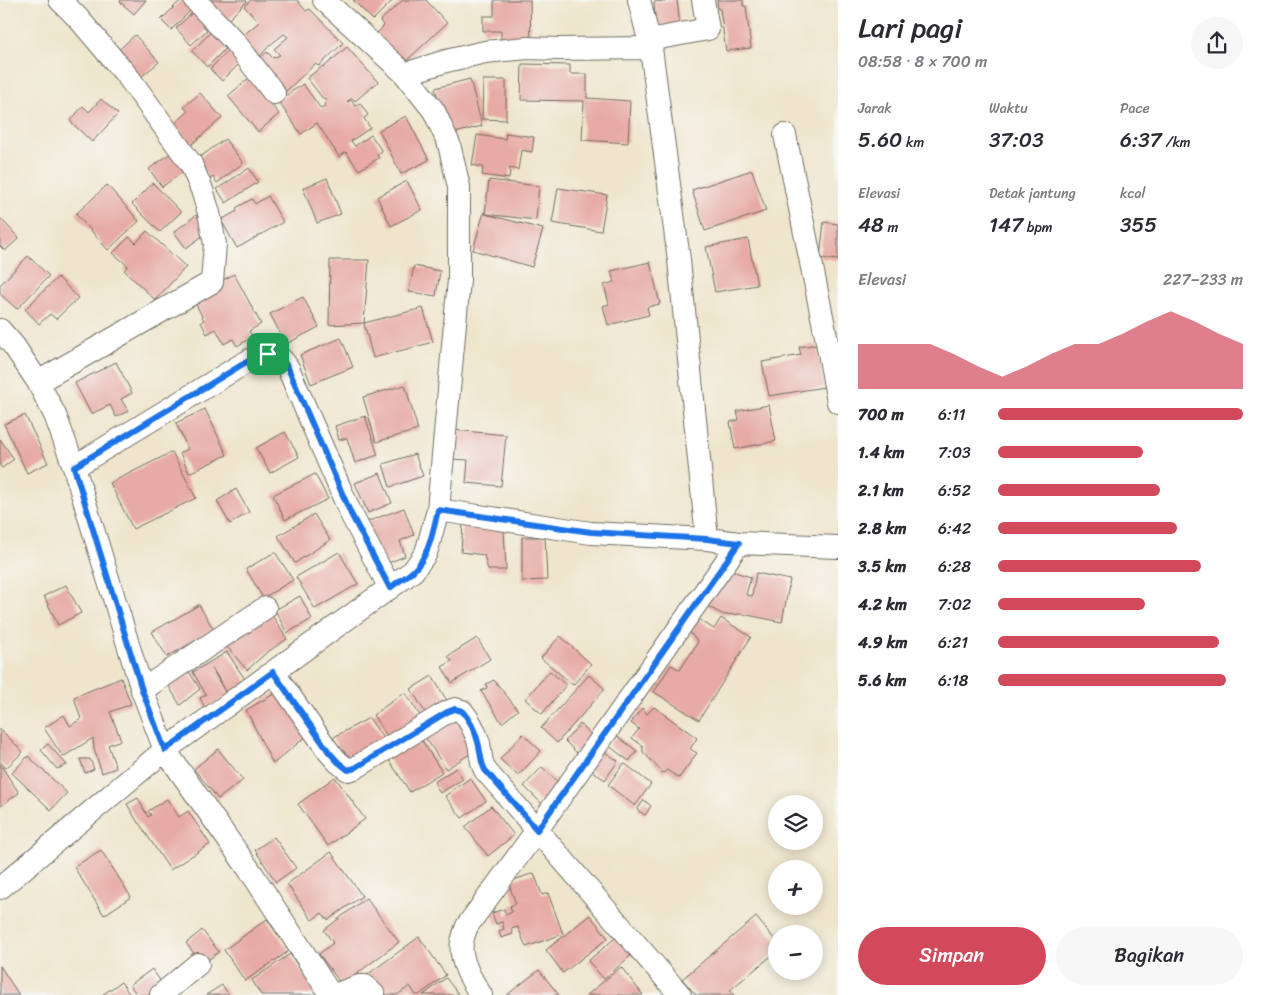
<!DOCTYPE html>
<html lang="id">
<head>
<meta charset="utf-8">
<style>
  :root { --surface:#fff; --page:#f7f7f7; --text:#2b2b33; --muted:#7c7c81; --accent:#d1495b }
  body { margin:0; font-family:Sriracha,sans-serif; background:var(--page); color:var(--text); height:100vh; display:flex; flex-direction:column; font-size:19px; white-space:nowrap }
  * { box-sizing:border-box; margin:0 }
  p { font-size:16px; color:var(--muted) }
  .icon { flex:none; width:28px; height:28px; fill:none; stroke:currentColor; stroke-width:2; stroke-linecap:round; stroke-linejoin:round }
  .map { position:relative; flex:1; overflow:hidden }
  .side { display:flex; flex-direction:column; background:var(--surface); width:425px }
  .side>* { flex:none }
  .fabs { position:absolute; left:768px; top:795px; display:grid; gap:10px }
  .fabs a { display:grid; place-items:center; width:55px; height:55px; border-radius:50%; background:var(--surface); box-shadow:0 2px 12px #0003; font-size:25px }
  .pin { position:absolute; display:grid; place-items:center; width:42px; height:42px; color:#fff; margin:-21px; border-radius:10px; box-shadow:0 2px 8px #0006 }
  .round { display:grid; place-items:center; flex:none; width:52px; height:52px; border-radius:26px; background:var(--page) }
  .summary { display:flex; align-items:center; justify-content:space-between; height:85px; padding:0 20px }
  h1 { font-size:28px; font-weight:600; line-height:38px }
  .stats { display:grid; grid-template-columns:repeat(3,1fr); gap:8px; height:85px; padding:5px 20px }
  .stats div { display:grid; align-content:center }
  .stats b { font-size:21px; font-weight:600 }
  .stats small { font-size:14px; font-weight:400 }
  .stats p { font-size:14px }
  .chart { height:140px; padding:10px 20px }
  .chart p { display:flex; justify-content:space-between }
  .chart svg { width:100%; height:90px; margin-top:5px; fill:var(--accent); opacity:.7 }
  .action { display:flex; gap:10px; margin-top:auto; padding:10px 20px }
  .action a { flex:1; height:58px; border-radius:30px; background:var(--accent); color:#fff; font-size:20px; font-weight:600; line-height:58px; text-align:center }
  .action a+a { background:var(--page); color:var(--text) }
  ul { padding:0 20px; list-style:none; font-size:16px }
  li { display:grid; grid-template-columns:80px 60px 1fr; align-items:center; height:38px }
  li i { height:12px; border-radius:6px; background:var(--accent) }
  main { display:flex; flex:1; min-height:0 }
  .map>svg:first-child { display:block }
</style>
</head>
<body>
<main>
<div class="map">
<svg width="838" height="995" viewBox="0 0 838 995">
  <rect width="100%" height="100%" fill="#f6f6f2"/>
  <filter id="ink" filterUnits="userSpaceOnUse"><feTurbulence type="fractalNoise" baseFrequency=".02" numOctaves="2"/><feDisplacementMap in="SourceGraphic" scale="10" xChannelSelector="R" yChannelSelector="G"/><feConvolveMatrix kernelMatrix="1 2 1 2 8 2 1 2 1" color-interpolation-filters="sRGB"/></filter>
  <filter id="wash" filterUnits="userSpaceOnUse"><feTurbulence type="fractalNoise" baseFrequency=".0096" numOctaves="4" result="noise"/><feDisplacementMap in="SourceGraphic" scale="20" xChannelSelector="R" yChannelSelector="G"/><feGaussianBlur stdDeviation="1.12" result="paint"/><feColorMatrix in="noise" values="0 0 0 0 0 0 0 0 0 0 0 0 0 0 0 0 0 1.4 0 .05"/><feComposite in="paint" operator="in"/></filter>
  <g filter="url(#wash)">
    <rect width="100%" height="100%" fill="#efe5cc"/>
    <g id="blocks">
      <path fill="#e7aaa4" d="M121,0h25l-12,14 -14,-12z
        M181,0h2l9,9 -21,21 -10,-10z
        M202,0h44l1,1 -22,22z
        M251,0h46l9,11 4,-2 33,34 -24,23 -4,-2 -33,31 -27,-32 12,-11 6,6 7,-3 -6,-6 14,-12 -4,-3 -14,11 -15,17 -17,-22 21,-18 -15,-16z
        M353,0h40l-20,20z
        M403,0h23l21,23 -43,40 -27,-30 7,-7 -4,-5z
        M494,0h36l1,48 -30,-7v-10h-18v-15h11z
        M677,0l3,27 -24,2 -2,-27z
        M717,0h26v6h3l5,42 -25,3 -6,-42h-2z
        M195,10l15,17 -19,18 -15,-17z
        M213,30l15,16 -21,21 -15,-16z
        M135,35l24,27 -24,20 -23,-26z
        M347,47l31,35 -23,19 -3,-3 -5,3 1,1 3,-2 4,6 5,-3 8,12 -4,3 6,10 -19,13 4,5 16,-11 11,16 -5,4 2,3 -20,12 -13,-18 -7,5 -1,-2 -21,-32 -16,11 -23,-33 25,-17 18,25 4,-3 -1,-2 3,-2 -2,-3 -1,1 -17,-22 16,-12 1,1z
        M230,48l13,12 -21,21 -12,-12z
        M522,64l48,1v9h17v24l43,3 -2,42 -46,-3 2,-39 -63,-1z
        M249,78l30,36 -21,18 -30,-36z
        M470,79l12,47 -35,9 -12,-47z
        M483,80h23v40l-24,-1z
        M200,93l22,25 -31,27 -17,-21 14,-12 -4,-5z
        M101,99l17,15 -26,28 -22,-21 13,-15 6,6z
        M406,116l23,44 -28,14 -22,-44z
        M506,133l28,4 -2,15 -11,-2 -3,20 -8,-2 -1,11 -27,-4 1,-8 -11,-2 5,-30 28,4z
        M225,139l18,24 -26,20 -4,-6 -3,2 -14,-19z
        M174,151l12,18 -24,18 -13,-18z
        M249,168l9,14 -32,21 -9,-14z
        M752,170l14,41 -61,20 -13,-41z
        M327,178l14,36 -24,9 -14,-35z
        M489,180l50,6 -3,34 -51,-6 58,15 -11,38 -59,-17 11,-38 1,2z
        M407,181l15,29 -31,16 -14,-29z
        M153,183l28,29 -21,20 -28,-28z
        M107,185l32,36 -31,29 -32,-36z
        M558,188l49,7 -6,36 -49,-8z
        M268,196l15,26 -46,26 -16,-28 16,-9 -1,-3 16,-9 3,5z
        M196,215l12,17 -22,16 -12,-16z
        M0,218l19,20 -14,13 -5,-5z
        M824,222l14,2v36l-18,-2z
        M147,231l39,36 -31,33 -31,-30 4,-4 -15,-13 16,-16 7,6z
        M748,239l9,46 -42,7 -9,-45z
        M28,256l21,20 -32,33 -17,-15v-9z
        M330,260h39l-5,63 59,-15 10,34 -60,16 -9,-35 -35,2z
        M650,262l10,42 -13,3 2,8 -41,10 -5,-19 6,-2 -5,-19 10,-3 -3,-11z
        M414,266l26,5 -4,25 -27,-4z
        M234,274l27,50 -12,7 4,6 -16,9 -4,-7 -9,5 -8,-15 -9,5 -6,-12 3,-2 -12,-23z
        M58,277l20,21 -22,21 -6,-5 -11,10 -14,-15z
        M303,297l16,30 -33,17 -16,-30z
        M341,338l12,29 -42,17 -11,-29z
        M812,345l5,1 7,41 -55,9 -7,-34 39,-7 -2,-8z
        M116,362l16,31 -11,6 7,12 -12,6 -6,-12 -19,9 -16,-31z
        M405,385l13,45 -42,12 -13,-45z
        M769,405l7,36 -41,8 -5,-27 9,-2 -2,-9z
        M205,409l22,46 -38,18 -9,-20 8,-4 -12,-26z
        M25,415l23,48 -21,10 -23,-49z
        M365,416l13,39 -23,8 -8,-25 -8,2 -4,-14z
        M454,430l52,5 -5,51 -35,-3 2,-23 -17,-1z
        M285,432l14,25 -29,16 -14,-25z
        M0,439l14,20 -12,9 -2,-2z
        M172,452l24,46 -63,31 -23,-46z
        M415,454l8,22 -33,11 -7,-23z
        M380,473l12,30 -24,10 -13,-30z
        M315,474l13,25 -43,21 -12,-25z
        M236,489l13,23 -19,12 -13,-23z
        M404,508l10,27 -14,6 5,15 -22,9 -17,-43z
        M314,514l16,26 -35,23 -17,-27z
        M463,523l41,5 2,42h-18l-4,-15 -23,-3z
        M522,537h23l2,43 -25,1z
        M275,552l18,28 -30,18 -17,-29z
        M339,552l19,32 -43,25 -19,-32z
        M728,570l23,7 -5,18 6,1 4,-23 34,7 -8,42 -40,-8 -18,1 -17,-9 6,-21 9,2z
        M66,585l15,28 -23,12 -14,-29z
        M300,596l12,23 -25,14 -12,-23z
        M199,605l15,25 -47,27 -15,-25z
        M270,612l17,27 -21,14 -19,17 -24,-28z
        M695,617l19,12 7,-11 30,19 -52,83 -45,-28 17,-27 9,5 18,-28 -11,-13z
        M560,636l31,28 -18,21 -32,-27z
        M477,638l13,21 -38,24 -10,-16 10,-6 -4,-5z
        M227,652l21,32 -19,11 -17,-27 15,28 -22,12 -5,-10 6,-3 -13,-23z
        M188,670l12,19 -20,16 -14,-24z
        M550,671l16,14 -24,29 -17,-15z
        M589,675l16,14 -48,54 -16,-15z
        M432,676l17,28 -21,13 -17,-28z
        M121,678l10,26 -21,8 11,28 -13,5 8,23 -14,5 -8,-24 -1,-11 -30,19 -19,-29 20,-13 6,11 11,-7 -7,-22z
        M494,680l24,30 -16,13 -21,-32 6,-3 -1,-4z
        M281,690l28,44 -36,30 -27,-54z
        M405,692l16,25 -34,19 -14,-21z
        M654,707l43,31 -7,11 7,4 -18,25 -12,-8 -4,3 -20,-21v-6l-11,-8 7,-9 -8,-6 11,-15 5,6z
        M455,714l23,35 -32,20 -22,-34z
        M369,718l18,26 -36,23 -19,-29z
        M580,724l13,12 -16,17 -12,-12z
        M0,729l23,23 -17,16 -6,-6z
        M523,734l18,17 -23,25 -18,-17z
        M419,736l23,36 -32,20 -23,-35z
        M617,736l20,15 -8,10 -20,-15z
        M48,744l19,21 -10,4 -16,-19z
        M218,749l25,31 -25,19 -24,-30z
        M602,750l16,11 -13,19 -17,-12z
        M28,756l39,37 -16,17 -39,-37z
        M80,759h10l4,10 -9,4z
        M624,763l27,21 -16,22 -27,-21z
        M0,764l19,29 -18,13 -1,-2z
        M542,767l19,18 -19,19 -18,-18z
        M456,768l7,11 -23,14 -6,-11z
        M335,777l30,42 -37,27 -30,-42z
        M470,778l16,23 -24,17 -17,-22z
        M138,798l10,19 3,-2 -3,-4 19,-12 12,18 9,-6 22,33 -40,26 -31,-47h-1l-11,-19z
        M644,800l7,6 -6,9 -8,-5z
        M491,806l23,29 -26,21 -23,-29z
        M274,837l22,31 -20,14 -21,-32z
        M101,850l30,47 -27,18 -30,-48z
        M331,852l31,44 -34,24 -6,-7 -10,7 -25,-36z
        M534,873l8,22 6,-2 15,41 -37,13 -8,-20 -7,2 2,5 -12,4 -2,-7 5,-2 -2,-7 -6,2 -4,-11 12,-4 2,6 6,-3 -2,-6 6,-2 -8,-22z
        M366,898l33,44 -57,43 -23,-31 14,-11 -9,-13z
        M590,915l18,23 -45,35 -17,-23z
        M756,917l20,24v11l-46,38 4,5h-38l-14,-16z
        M267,919l22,32 -44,30 -21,-31z
        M202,930l17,22 -17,12 -16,-21z
        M621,933l15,18 -32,28 -16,-18z
        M419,937l27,38 -27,20h-3l-6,-9 -13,9h-16l-14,-20z
        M290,954l28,41h-57l-9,-15z
        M0,966l19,29h-19z
        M621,967l22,28h-56z
        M152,969l14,20 -8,6h-21l-7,-10z
        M539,970l20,25h-52z
        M446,978l13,17h-36z
        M121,982l9,13h-28z
        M222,985l7,10h-23z"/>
    </g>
  </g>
  <g filter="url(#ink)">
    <use href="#blocks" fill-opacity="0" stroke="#706c63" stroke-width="1"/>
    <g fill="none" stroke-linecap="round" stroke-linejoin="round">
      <g stroke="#706c63" stroke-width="24">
        <path id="minor" d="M195,0l39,41 40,52
          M639,0l12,48 28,212 28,279
          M649,40l59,-11 -5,-29
          M405,74l41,-13 39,-9 42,-4 31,1 93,-1
          M785,135l41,201 12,66
          M0,330l14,16 24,36 17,33 19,52 68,223 23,60 88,125 78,120
          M38,382l174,-100 3,-38 -6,-31 -7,-23 -11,-26 -62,-86 -51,-60 -18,-18
          M74,467l169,-103c20,-11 31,-19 45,4l63,146 39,74
          M438,510l153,23 116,6 32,4 99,4
          M273,672l56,80 9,10 10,8 7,-2 92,-56 8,-3 7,2c8,9 13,20 17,32 2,9 1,18 6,27l195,225
          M142,690l123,-82
          M0,888l165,-138 248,-179 13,-18 12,-43 21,-230v-93l-10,-43 -15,-33 -29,-37 -81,-74
          M161,995l37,-31
          M334,995l25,-9h6l9,9
          M481,995c-10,-15 -22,-35 -19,-53 1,-5 3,-11 5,-16l70,-96 202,-287"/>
      </g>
      <use href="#minor" stroke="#fff" stroke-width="22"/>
    </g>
  </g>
  <g fill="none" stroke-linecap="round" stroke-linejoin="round" filter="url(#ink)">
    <g stroke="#fff" stroke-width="10">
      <path id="route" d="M268,354c11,0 14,5 20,14l63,146 39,74c7,-6 15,-10 22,-16 17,-15 21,-41 26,-62l153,22 116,7 32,4 -202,287 -52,-60c-5,-9 -4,-18 -7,-28 -3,-12 -8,-22 -16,-31l-7,-2 -8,3 -92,56 -7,2 -10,-8 -9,-10 -56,-80 -108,78 -23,-60 -68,-223 169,-103 16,-9z"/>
    </g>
    <use href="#route" stroke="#1a73e8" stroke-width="6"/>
  </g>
</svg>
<div class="fabs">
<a><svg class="icon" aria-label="layers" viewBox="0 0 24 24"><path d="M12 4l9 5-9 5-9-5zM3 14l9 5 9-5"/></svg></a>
<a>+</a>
<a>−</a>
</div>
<div class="pin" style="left:268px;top:354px;background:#1e9e55"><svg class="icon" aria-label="arrive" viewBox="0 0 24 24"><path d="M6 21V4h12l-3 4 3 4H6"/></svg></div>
</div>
<section class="side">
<div class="summary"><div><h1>Lari pagi</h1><p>08:58 · 8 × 700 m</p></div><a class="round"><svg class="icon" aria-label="share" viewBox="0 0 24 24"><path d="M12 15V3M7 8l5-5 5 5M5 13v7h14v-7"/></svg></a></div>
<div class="stats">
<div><p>Jarak</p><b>5.60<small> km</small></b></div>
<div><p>Waktu</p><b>37:03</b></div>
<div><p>Pace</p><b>6:37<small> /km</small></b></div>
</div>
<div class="stats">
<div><p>Elevasi</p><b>48<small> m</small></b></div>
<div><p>Detak jantung</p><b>147<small> bpm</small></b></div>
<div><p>kcal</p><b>355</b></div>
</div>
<div class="chart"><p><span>Elevasi</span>227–233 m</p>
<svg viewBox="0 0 160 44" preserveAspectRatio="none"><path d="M0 44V22L10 22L20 22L30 22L40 27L50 33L60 38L70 33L80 27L90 22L100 22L110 17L120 11L130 6L140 11L150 17L160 22V44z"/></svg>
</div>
<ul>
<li><b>700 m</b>6:11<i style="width:100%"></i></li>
<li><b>1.4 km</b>7:03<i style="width:59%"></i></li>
<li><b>2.1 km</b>6:52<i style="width:66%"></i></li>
<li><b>2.8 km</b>6:42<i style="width:73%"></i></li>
<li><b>3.5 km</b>6:28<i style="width:83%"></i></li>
<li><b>4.2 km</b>7:02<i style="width:60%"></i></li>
<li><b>4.9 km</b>6:21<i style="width:90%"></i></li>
<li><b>5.6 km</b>6:18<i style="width:93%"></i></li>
</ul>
<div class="action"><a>Simpan</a><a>Bagikan</a></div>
</section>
</main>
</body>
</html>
